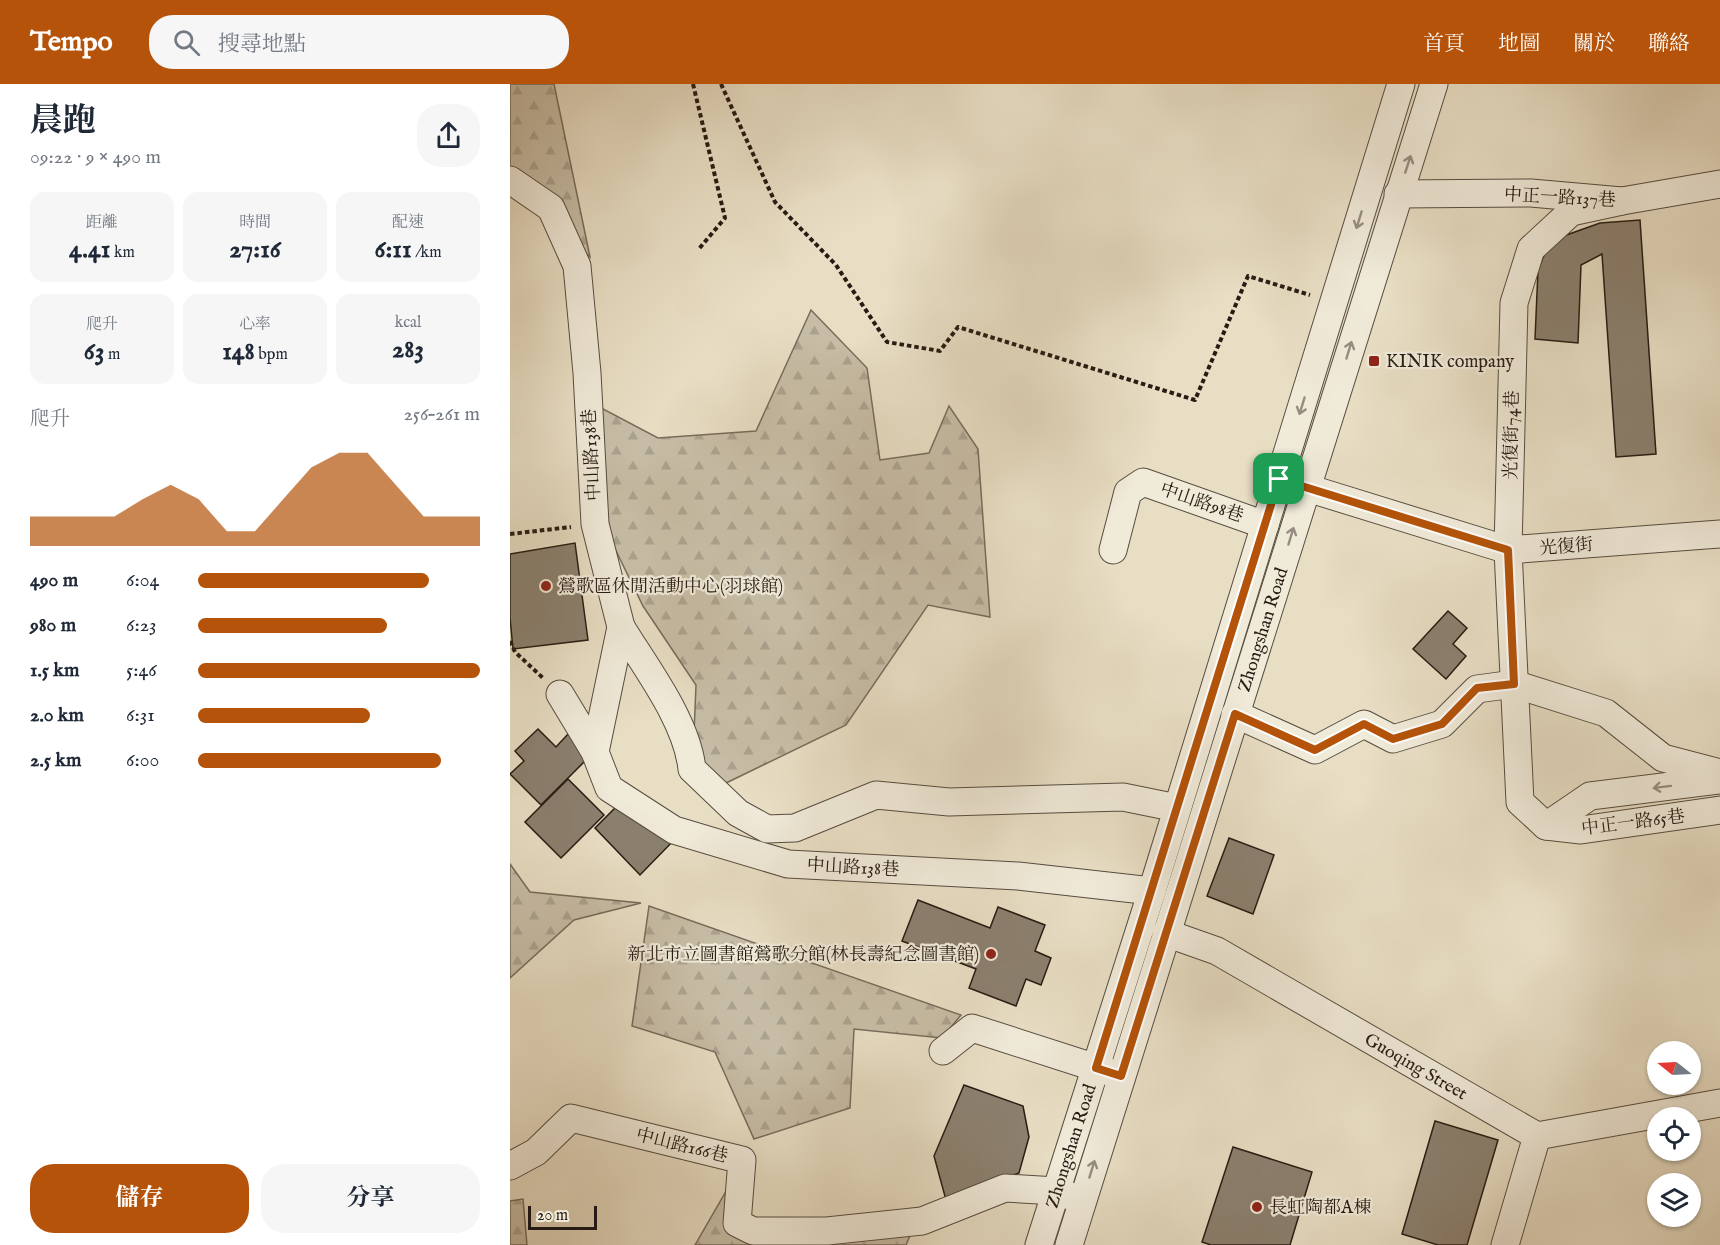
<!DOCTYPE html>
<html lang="zh-TW">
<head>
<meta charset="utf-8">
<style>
  :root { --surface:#fff; --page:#f6f6f7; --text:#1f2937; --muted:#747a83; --accent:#b45309 }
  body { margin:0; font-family:"IM FELL English","Noto Serif TC",serif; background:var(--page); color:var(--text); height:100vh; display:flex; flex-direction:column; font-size:22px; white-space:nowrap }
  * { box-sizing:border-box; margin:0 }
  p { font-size:20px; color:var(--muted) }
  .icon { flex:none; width:33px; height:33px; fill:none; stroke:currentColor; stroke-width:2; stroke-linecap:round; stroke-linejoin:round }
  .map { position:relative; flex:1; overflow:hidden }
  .sheet { display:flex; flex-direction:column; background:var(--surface); width:510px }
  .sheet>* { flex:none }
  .needle { width:39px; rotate:288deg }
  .controls { position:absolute; left:1137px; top:957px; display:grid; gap:12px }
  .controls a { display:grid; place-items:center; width:54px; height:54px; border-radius:50%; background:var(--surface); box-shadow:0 2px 4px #0004; font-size:30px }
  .scale { position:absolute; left:18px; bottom:15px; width:69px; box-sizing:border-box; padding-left:6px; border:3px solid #271b13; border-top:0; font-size:16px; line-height:21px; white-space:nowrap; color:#271b13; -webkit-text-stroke:4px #f0ead9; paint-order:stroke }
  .pin { position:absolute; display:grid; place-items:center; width:51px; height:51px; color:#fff; margin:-26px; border-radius:12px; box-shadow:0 3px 9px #0006 }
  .round { display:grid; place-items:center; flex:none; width:63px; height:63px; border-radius:24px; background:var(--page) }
  .overview { display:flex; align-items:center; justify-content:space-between; height:102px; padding:0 30px }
  h1 { font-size:33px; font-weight:700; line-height:45px }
  .metrics { display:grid; grid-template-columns:repeat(3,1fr); gap:9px; height:102px; padding:6px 30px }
  .metrics div { display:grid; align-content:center; border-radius:15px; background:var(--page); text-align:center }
  .metrics b { font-size:26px; font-weight:700 }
  .metrics small { font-size:16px; font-weight:400 }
  .metrics p { font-size:16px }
  .chart { height:168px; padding:12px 30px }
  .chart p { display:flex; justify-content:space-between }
  .chart svg { width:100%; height:108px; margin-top:6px; fill:var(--accent); opacity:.7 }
  .primary-button { display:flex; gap:12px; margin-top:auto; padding:12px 30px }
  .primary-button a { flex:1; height:69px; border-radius:24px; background:var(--accent); color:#fff; font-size:24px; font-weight:700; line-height:69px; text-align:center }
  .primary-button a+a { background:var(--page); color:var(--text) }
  ul { padding:0 30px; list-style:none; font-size:20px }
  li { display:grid; grid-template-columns:96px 72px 1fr; align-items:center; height:45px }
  li i { height:15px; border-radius:8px; background:var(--accent) }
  header { display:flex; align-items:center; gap:36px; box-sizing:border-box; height:84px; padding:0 30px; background:var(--accent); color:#fff }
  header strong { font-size:28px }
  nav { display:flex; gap:33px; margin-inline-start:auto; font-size:21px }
  .search { width:420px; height:54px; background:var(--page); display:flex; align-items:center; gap:15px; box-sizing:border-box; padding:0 21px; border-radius:24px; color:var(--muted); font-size:22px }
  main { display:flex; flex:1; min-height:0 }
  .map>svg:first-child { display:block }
</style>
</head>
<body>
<header>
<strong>Tempo</strong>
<div class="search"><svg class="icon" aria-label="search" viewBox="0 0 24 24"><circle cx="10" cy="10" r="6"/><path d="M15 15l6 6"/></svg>搜尋地點</div>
<nav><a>首頁</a><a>地圖</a><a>關於</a><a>聯絡</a></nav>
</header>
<main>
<section class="sheet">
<div class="overview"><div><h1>晨跑</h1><p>09:22 · 9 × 490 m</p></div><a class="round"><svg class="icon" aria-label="share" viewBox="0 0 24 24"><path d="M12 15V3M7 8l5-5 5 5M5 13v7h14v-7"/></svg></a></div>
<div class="metrics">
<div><p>距離</p><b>4.41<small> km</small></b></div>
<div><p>時間</p><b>27:16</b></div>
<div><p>配速</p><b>6:11<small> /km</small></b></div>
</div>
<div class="metrics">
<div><p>爬升</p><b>63<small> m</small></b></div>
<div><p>心率</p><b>148<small> bpm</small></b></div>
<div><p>kcal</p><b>283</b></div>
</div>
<div class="chart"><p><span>爬升</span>256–261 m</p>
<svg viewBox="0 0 160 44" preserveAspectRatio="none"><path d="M0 44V32L10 32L20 32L30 32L40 25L50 19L60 25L70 38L80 38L90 25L100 12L110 6L120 6L130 19L140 32L150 32L160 32V44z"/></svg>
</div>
<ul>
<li><b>490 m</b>6:04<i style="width:82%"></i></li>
<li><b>980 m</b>6:23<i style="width:67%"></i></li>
<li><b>1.5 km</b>5:46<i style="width:100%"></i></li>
<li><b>2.0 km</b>6:31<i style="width:61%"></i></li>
<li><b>2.5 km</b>6:00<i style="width:86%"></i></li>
</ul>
<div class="primary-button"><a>儲存</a><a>分享</a></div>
</section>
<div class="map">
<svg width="1210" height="1161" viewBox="0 0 1210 1161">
  <defs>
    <pattern id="forest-firs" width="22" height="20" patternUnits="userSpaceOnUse" patternTransform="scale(1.5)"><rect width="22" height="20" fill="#c7bda6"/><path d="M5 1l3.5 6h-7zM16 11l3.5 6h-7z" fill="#aba28e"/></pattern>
  </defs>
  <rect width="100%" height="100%" fill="#e8dec4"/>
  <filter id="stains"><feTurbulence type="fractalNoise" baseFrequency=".00333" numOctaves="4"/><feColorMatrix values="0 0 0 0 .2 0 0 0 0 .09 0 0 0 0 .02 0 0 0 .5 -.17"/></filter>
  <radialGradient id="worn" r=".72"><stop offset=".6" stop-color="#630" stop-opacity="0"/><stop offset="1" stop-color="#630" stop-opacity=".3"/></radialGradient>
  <path fill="url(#forest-firs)" stroke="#776c5c" stroke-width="1.5" d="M0,0h44l36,173 -80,-70z
    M301,226l56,58 13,92 49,-7 20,-47 29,43 12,168 -62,-12 -82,120 -120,58 -33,-26 3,-72 -53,-79 -45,-92 -8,-112 68,36 98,-7z
    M0,780l20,28 111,11 -67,17 -64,58z
    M139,822l312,109 -19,23 -88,-9 -4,79 -96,31 -39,-87 -83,-26z
    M219,1102l-5,40 26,19h-55z
    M13,1115l4,46h-17v-44z
    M402,1147l-6,14h-148z"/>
  <path fill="#8b806f" stroke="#271b13" stroke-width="1.5" d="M1130,136l16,234 -40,3 -14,-203 -21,11 -3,78 -43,-4 3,-69 9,-22 11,-10 42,-15z
    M65,459l13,97 -75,9 -3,-31v-64z
    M938,527l19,17 -14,16 13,12 -20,23 -33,-30z
    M28,645l18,18 12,-13 22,22 -49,49 -31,-31 14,-13 -9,-10z
    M58,695l36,36 -43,43 -36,-36z
    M113,716l57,34 -40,41 -45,-47z
    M719,754l45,17 -21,59 -46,-18z
    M408,816l72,28 8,-21 47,18 -10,26 16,7 -10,27 -15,-6 -10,27 -47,-18 7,-19 -74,-28z
    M454,1001l59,21 6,31 -10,36 -73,27 -12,-44z
    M925,1037l63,19 -31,105h-29l-36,-11z
    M723,1063l79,25 -22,73h-79l-9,-3z"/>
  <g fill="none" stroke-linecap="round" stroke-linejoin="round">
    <g stroke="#574c3f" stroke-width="29">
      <g id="minor">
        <path d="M0,96l41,28 26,58 10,107 8,151 26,103 -26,125"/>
        <path d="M888,110l133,-1 91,8 98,-17"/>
        <path d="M1112,117l-51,11 -40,37 -17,54 -6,247 12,252 26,24 35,4 139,-20"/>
        <path d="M778,398l220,68 212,-16"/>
        <path d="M603,466l15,-58 15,-10 122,43"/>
        <path d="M111,543c25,41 66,94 71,142l46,44 29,16 28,-1 81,-33 73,7 174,-5 54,11"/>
        <path d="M50,610l35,58 14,36 65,42 114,34 230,12 134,15"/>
        <path d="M725,630l80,36 49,-26 29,15 49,-15 35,-35 37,-5 92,29 57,45 57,15"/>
        <path d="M1036,742l44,-30 130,-16"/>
        <path id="s1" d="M656,849l51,18 320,185 183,-33"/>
        <path d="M433,967l29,-23 140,45"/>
        <path d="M0,1082l26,-14 35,-34 171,42 -5,63 16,8h74l95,-10 83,-33 51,3 17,6"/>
        <path id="s2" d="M529,1161l113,-354 249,-807"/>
        <path id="s3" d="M559,1161l365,-1161"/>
        <path d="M995,1161l32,-109"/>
      </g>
    </g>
    <path stroke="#271b13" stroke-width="4" stroke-dasharray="4.5 3" stroke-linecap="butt" d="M183,0l32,134 -27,32
      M211,0l54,118 61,63 51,77 53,9 18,-24 237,73 53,-124 62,19
      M0,450l61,-7
      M0,557l5,11 28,26"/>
    <use href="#minor" stroke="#f0ead9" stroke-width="27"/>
  </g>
  <defs><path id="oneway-shaft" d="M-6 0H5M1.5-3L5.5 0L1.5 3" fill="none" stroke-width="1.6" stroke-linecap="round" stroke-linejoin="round" transform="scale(1.5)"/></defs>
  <g stroke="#968d80">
    <use href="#oneway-shaft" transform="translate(898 80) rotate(-72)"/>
    <use href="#oneway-shaft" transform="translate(849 136) rotate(107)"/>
    <use href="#oneway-shaft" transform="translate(839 266) rotate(-73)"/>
    <use href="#oneway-shaft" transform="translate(792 322) rotate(107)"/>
    <use href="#oneway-shaft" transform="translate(781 452) rotate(-73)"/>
    <use href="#oneway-shaft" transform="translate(1152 703) rotate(173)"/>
    <use href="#oneway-shaft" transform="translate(582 1085) rotate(-73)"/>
  </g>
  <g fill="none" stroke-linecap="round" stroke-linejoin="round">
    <g stroke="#fff" stroke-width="12">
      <path id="route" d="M769,395l229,71 6,134 -37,4 -35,36 -49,15 -29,-15 -49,26 -80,-36 -114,362 -25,-8z"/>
    </g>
    <use href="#route" stroke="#b45309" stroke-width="8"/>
  </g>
  <g fill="#8f2418" stroke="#f0ead9" stroke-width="2">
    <rect x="858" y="271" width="12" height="12" rx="3"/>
    <circle cx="36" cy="502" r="6"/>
    <circle cx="481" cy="870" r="6"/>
    <circle cx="747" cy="1123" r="6"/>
  </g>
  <g text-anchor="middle" stroke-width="4.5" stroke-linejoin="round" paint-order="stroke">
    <g font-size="18" fill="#271b13" stroke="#f0ead9">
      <text transform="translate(1050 113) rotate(3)" y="6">中正一路137巷</text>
      <text transform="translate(1001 351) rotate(-89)" y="6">光復街74巷</text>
      <text transform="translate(81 371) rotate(-93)" y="6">中山路138巷</text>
      <text transform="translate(692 418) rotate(19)" y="6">中山路98巷</text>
      <text transform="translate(1056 462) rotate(-5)" y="6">光復街</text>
      <text dy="6" stroke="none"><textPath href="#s3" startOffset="645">Zhongshan Road</textPath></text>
      <text transform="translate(1123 738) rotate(-7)" y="6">中正一路65巷</text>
      <text transform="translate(343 783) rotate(3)" y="6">中山路138巷</text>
      <text dy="6" stroke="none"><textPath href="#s1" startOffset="284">Guoqing Street</textPath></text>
      <text transform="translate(172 1061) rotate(14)" y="6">中山路166巷</text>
      <text dy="6" stroke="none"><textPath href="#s2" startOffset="104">Zhongshan Road</textPath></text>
    </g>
    <g font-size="18" fill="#271b13" stroke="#f0ead9" text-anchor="start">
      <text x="876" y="283">KINIK company</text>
      <text x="48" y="508">鶯歌區休閒活動中心(羽球館)</text>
      <text x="469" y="876" text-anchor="end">新北市立圖書館鶯歌分館(林長壽紀念圖書館)</text>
      <text x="759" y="1129">長虹陶都A棟</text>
    </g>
  </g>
  <rect width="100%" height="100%" filter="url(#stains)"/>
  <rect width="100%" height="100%" fill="url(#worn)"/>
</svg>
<div class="controls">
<a><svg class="needle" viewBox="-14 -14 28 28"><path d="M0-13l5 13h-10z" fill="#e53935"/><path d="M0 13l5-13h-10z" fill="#747a83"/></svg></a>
<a><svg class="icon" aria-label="locate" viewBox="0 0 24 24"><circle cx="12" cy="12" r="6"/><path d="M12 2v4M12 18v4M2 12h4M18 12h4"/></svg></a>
<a><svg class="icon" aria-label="layers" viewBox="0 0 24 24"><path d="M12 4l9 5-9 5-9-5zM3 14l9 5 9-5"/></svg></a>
</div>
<div class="scale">20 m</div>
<div class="pin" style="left:769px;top:395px;background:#1e9e55"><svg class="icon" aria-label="arrive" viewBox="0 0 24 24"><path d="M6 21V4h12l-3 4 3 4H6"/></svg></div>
</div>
</main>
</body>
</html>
